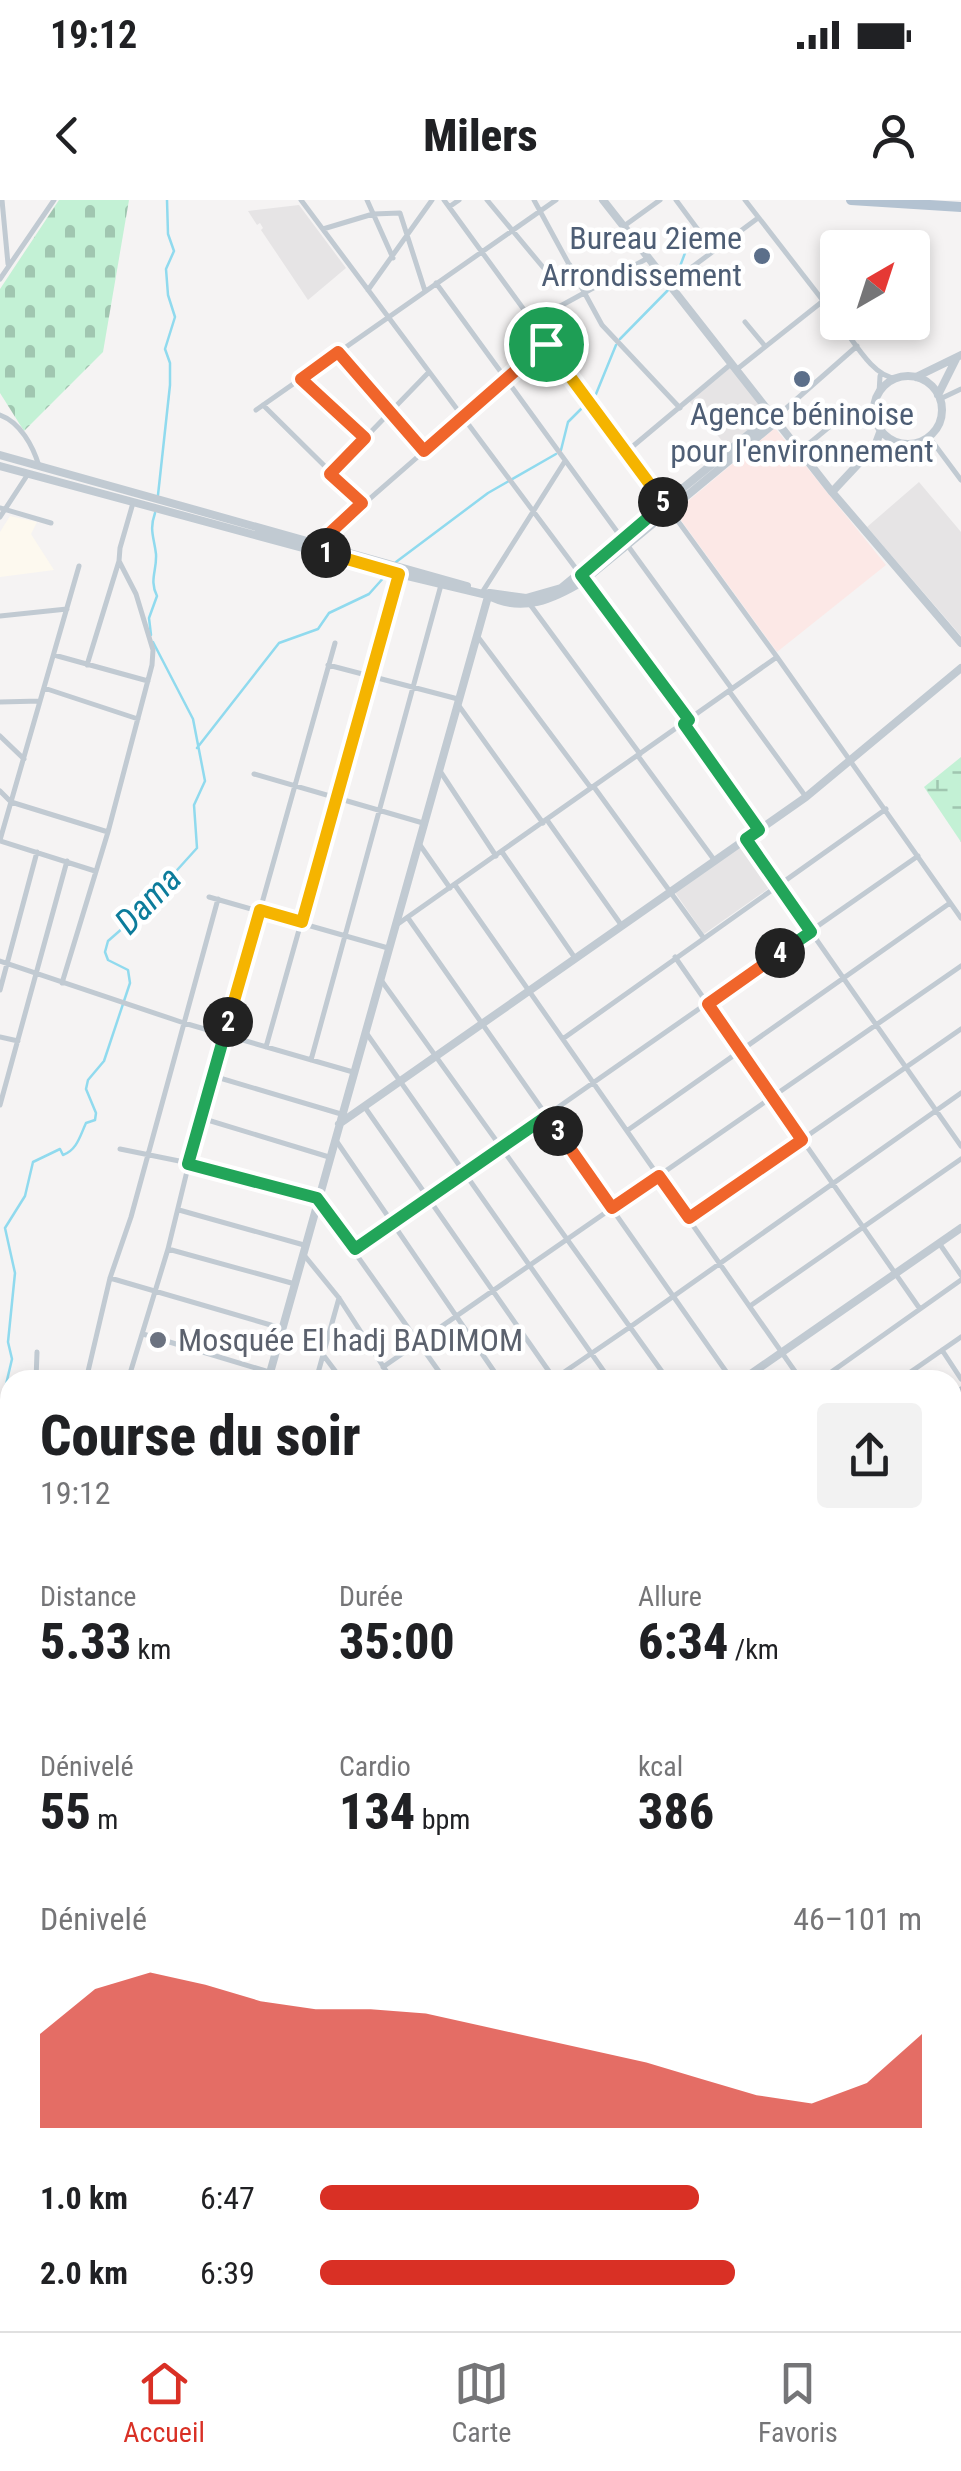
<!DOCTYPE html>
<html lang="fr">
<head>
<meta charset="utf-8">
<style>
  :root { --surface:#fff; --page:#f2f2f2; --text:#202124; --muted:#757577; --line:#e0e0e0; --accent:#d93025 }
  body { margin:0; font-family:"Roboto Condensed",sans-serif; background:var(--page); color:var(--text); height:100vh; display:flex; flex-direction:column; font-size:38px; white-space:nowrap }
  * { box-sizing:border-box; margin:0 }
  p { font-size:32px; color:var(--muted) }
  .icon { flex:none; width:55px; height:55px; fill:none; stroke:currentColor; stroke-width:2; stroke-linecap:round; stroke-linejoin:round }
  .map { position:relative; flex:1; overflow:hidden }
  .sheet { position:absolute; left:0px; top:1170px; width:962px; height:962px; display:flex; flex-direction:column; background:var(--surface); border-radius:30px 30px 0 0; box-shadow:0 5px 15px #0003 }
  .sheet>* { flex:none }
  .needle { width:65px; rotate:39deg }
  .fabs { position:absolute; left:820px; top:30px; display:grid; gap:20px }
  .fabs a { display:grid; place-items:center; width:110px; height:110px; border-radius:10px; background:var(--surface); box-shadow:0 5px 15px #0003; font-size:50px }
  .pin { position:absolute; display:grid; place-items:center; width:85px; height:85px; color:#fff; margin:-42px; border:5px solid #fff; border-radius:50%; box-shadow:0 2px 10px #0007 }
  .km { position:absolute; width:50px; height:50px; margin:-25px; border-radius:50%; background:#222; color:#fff; font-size:28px; line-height:50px; text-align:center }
  .round { display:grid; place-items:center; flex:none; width:105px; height:105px; border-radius:10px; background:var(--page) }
  .summary { display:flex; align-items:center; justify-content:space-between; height:170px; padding:0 40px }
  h1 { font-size:55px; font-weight:800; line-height:75px }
  .figures { display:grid; grid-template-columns:repeat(3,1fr); gap:15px; height:170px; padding:10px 40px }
  .figures div { display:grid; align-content:center }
  .figures b { font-size:50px; font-weight:800 }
  .figures small { font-size:28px; font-weight:400 }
  .figures p { font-size:28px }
  .chart { height:280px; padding:20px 40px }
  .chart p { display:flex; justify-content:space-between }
  .chart svg { width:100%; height:180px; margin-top:10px; fill:var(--accent); opacity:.7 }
  ul { padding:0 40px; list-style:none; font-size:32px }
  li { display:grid; grid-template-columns:160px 120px 1fr; align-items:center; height:75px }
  li i { height:25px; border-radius:12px; background:var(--accent) }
  .status { display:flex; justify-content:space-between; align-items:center; height:70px; padding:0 50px; background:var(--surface); direction:ltr }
  .status svg { height:28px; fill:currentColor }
  header { display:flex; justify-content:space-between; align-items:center; height:130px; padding:0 40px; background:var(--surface); font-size:45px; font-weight:800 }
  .tab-bar { display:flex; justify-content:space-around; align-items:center; height:140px; border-top:2px solid var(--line); background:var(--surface); font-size:28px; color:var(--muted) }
  .tab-bar a { display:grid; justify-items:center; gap:5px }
  .tab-bar .active { color:var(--accent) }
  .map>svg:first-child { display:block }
</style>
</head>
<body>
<div class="status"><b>19:12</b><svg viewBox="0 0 49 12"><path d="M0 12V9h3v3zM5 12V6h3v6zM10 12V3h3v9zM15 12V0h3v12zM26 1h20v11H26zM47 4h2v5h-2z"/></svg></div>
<header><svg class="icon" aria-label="back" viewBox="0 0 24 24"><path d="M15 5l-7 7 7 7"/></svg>Milers<svg class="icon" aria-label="person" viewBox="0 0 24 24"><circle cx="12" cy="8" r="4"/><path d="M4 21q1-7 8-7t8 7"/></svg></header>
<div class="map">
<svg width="961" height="2131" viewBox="0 0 961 2131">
  <defs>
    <pattern id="wetland-marsh" width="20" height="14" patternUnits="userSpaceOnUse" patternTransform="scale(2.5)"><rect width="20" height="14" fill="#c3f1d5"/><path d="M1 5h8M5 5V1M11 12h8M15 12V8" fill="none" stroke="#a0c6b0"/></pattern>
    <pattern id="cemetery-stones" width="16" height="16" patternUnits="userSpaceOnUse" patternTransform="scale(2.5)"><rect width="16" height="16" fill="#c3f1d5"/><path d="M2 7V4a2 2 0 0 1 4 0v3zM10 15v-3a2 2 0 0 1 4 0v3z" fill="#a0c6b0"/></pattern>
  </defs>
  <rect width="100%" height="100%" fill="#f5f3f3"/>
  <path fill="#fdf9ef" d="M10,316l27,6 -6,12 23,36 -54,7v-45z"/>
  <path fill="#e6e4e5" d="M299,5l47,63 -38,32 -47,-70 2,-2 -3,-5 -3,2 -9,-14z
    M731,167l37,45 -40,36 -39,-47z
    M919,282l42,50v104l-94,-109z
    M746,642l29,42 -71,50 -30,-43z"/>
  <path fill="#fce8e6" d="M775,228l111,137 -109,87 -102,-140z"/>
  <path fill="url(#wetland-marsh)" d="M961,557v85l-37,-55z"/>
  <path fill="url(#cemetery-stones)" d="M59,0h70l-26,152 -79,79 -24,-38v-104z"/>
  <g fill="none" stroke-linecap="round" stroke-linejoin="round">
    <path stroke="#90daee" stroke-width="2.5" d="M620,139l53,-54 18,-48
      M561,250l7,-28 28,-28 20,-49
      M158,295l12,-110v-22l-5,-14 10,-32 -7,-22 -2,-26 8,-18 -6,-17 -1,-34
      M396,362l92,-69 68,-39
      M151,435l-2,-17 8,-22c-8,-16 0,-25 -1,-42 -2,-17 -7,-24 -1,-41
      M197,548l82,-105 39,-14 11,-16 40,-19 17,-19
      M0,1210l12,-51 -4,-17 7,-69 -10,-45 20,-32 8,-34 27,-13 3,6c14,-5 17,-19 23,-32l9,-3 1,-7 -10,-24 2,-9 16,-19 26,-78 -2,-13 -20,-10 -3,-8 3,-11 24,-21 65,-72 -3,-43 11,-24 -12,-62 -40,-77
      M0,1246l3,9 -3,12
      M0,1291l10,10
      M0,1357l5,6 -4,11 7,8
      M10,1376l-3,3 3,8
      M514,2122l1,9"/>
    <path stroke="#c1cad2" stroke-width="5" d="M2,0l6,64
      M301,0l388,520
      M367,0l26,58
      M444,0l333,457 184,261
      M487,0l60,72 5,2 18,-9
      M534,0l68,125 78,83
      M676,0l37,50
      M745,0l93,120
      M449,7l10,-7
      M624,26l36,-26
      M323,29l50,-15 27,-1 25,78
      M680,76l78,-58
      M0,79l54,-79
      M436,83l185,254
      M368,90l64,-90
      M533,121l115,-63
      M745,122l20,24
      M839,122c14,18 35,57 58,56
      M339,153l85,98
      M736,170l87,-69
      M301,179l64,59
      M879,193l1,-17
      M940,199l21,-10
      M263,205l99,98
      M256,210l300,-210
      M0,215c20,7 33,31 39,51
      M774,219l83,-73
      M929,237l32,43
      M800,251l51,-42
      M626,252l105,-88
      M330,274l99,-102
      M0,308l51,15
      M0,317l28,-43
      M319,343l228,-199
      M628,346l104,143
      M483,391l82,-130
      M529,403l111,151
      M0,416l67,-7
      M478,437l113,151
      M54,455l94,26
      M87,465l32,-104
      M328,465l130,34
      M44,488l94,31
      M729,491l77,106
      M0,502l40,-1
      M459,506l84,117
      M683,523l76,107
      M0,536l24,23
      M638,556l77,105
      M440,571l56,85
      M254,574l169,49
      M594,587l109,150
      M0,591l11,11 97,30
      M547,620l75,106
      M746,639l215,307
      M0,640l79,-274
      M0,641l95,30
      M420,645l30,43
      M502,652l73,106
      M455,685l346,495
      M209,697l179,51
      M408,718l324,462
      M395,726l382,-269
      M675,757l245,352
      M0,761l184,62 169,49
      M381,780l249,347 331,-234
      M62,783l46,-151 44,-167 1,-15 -17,-56 -17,-33 1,-13 13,-45
      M0,790l37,-138
      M367,834l243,346
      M0,837l18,4
      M564,838l322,-229
      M266,847l133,-472
      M311,860l130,-475
      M213,876l128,38
      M0,905l67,-244
      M364,906l191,274
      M201,918l128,39
      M628,930l322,-227
      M335,939l165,241
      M120,949l69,14 128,36 128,181
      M179,1010l125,35
      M689,1018l272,-189
      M939,1043l22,32
      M168,1049l127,35
      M355,1049l563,-393
      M304,1055l35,43 53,82
      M110,1078l171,50
      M750,1106l211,-147
      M143,1134l126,38
      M942,1150l19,29
      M324,1156l18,24
      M383,1167l578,-401
      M554,1179l76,-52 38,53
      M36,1180l1,-28
      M86,1180l24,-102 21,-61 87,-318
      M128,1180l40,-131 21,-86 146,-520
      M316,1180l23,-82
      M820,1180l141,-100
      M899,1180l62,-43
      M952,1195l9,-6
      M952,1237l9,-6
      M952,1286l9,-6
      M952,1333l9,-6
      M952,1379l9,-6
      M952,1396l9,12
      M952,1423l9,-6
      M952,1470l9,-6
      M952,1534l9,12
      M952,1607l9,13
      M10,1624v22
      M952,1652l9,-6
      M952,1675l9,13
      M952,1742l9,-6
      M952,1786l9,-6
      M952,1831l9,12
      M952,1912l9,12
      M952,1989l9,13
      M952,2013l9,-6
      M952,2062l9,-6
      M952,2111l9,-6
      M351,2122l8,9
      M593,2122l5,9
      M643,2122l6,9
      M779,2122l6,9
      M894,2122l6,9
      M77,2123l5,8
      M23,2131l1,-9
      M407,2131l8,-9
      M925,2131l11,-9"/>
    <path stroke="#c1cad2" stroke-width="8" d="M603,0l229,292 129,151
      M874 210a34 34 0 1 1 68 0a34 34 0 1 1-68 0Z
      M916,177l45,-22
      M938,195l18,-36
      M0,255l467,131
      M0,266l399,108 88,21c35,19 67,4 98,-15l191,-158
      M832,292l43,-46 6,-16
      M490,393l36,5 35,-10 210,-172
      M339,924l467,-327 155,-129
      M268,1180l221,-787
      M742,1180l219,-152
      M952,1963l9,-5
      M827,2122l6,9
      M712,2131l12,-9"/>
    <path stroke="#b3c2d1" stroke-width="10" d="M851,0l110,7"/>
  </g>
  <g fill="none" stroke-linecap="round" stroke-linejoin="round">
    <g stroke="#fff" stroke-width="20">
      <path id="split-1" d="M326,353l-9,-3 1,-6 44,-41 -32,-29 35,-36 -64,-59 37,-27 86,99 122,-107"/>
    </g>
    <g stroke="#fff" stroke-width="20">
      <path id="split-2" d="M228,822l32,-112 42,12 97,-348 -73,-21"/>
    </g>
    <g stroke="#fff" stroke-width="20">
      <path id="split-3" d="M228,822l-40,142 129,34 38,51 192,-133 11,15"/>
    </g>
    <g stroke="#fff" stroke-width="20">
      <path id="split-4" d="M558,931l54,77 47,-32 30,42 113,-78 -94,-136 72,-51"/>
    </g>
    <g stroke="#fff" stroke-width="20">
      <path id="split-5" d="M663,302l1,2 -83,71 108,145 -5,4 75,106 -13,9 65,93 -31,21"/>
    </g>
    <g stroke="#fff" stroke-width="20">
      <path id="split-6" d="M546,144l117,158"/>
    </g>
    <use href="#split-1" stroke="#f0652b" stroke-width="12"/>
    <use href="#split-2" stroke="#f5b400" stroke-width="12"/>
    <use href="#split-3" stroke="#22a559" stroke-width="12"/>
    <use href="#split-4" stroke="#f0652b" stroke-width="12"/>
    <use href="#split-5" stroke="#22a559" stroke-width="12"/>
    <use href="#split-6" stroke="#f5b400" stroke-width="12"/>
  </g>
  <g fill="#5c6f8a" stroke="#fff" stroke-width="4">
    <circle cx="762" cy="56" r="10"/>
    <circle cx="802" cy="179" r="10"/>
  </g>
  <circle fill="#6b7280" stroke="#fff" stroke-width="4" cx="158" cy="1140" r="10"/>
  <g text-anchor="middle" stroke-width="9" stroke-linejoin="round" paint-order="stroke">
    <g font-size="32" fill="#4e5e75" stroke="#fff" text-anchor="end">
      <text x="742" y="49">Bureau 2ieme<tspan x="742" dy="37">Arrondissement</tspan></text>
      <text x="802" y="225" text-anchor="middle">Agence béninoise<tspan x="802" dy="37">pour l'environnement</tspan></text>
    </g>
    <g font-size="32" fill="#5b616d" stroke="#fff" text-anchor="start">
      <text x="178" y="1151">Mosquée El hadj BADIMOM</text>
    </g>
    <g font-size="35" font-style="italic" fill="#0c7c9b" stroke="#fff">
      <text transform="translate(148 700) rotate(-46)" y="12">Dama</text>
    </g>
  </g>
</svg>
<div class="fabs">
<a><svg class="needle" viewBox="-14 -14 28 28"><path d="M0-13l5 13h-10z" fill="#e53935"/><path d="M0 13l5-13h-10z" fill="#757577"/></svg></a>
</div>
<div class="pin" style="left:546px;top:144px;background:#1e9e55"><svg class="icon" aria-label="arrive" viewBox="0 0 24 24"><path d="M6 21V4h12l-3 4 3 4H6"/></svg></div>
<b class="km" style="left:326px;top:353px">1</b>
<b class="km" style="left:228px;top:822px">2</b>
<b class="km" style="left:558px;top:931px">3</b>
<b class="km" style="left:780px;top:753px">4</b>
<b class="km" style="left:663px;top:302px">5</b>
<section class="sheet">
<div class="summary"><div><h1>Course du soir</h1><p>19:12</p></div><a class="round"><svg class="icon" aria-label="share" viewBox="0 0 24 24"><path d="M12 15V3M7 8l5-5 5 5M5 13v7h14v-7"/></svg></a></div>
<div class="figures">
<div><p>Distance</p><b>5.33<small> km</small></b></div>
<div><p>Durée</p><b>35:00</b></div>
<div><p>Allure</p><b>6:34<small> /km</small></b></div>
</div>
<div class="figures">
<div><p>Dénivelé</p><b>55<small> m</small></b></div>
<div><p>Cardio</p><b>134<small> bpm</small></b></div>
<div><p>kcal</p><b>386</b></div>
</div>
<div class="chart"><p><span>Dénivelé</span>46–101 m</p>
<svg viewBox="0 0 160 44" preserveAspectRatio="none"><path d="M0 44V21L10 10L20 6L30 9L40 13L50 15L60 15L70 16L80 19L90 22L100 25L110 28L120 32L130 36L140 38L150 33L160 21V44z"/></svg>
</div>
<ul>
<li><b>1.0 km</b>6:47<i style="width:63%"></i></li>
<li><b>2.0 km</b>6:39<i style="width:69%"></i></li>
</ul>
</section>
</div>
<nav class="tab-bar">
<a class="active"><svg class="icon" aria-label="home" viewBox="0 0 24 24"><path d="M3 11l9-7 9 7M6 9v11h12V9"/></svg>Accueil</a>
<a><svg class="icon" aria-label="map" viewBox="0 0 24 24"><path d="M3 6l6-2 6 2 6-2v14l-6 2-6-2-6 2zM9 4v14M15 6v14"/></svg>Carte</a>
<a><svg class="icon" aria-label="saved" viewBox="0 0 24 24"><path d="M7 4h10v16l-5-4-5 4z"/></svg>Favoris</a>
</nav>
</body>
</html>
